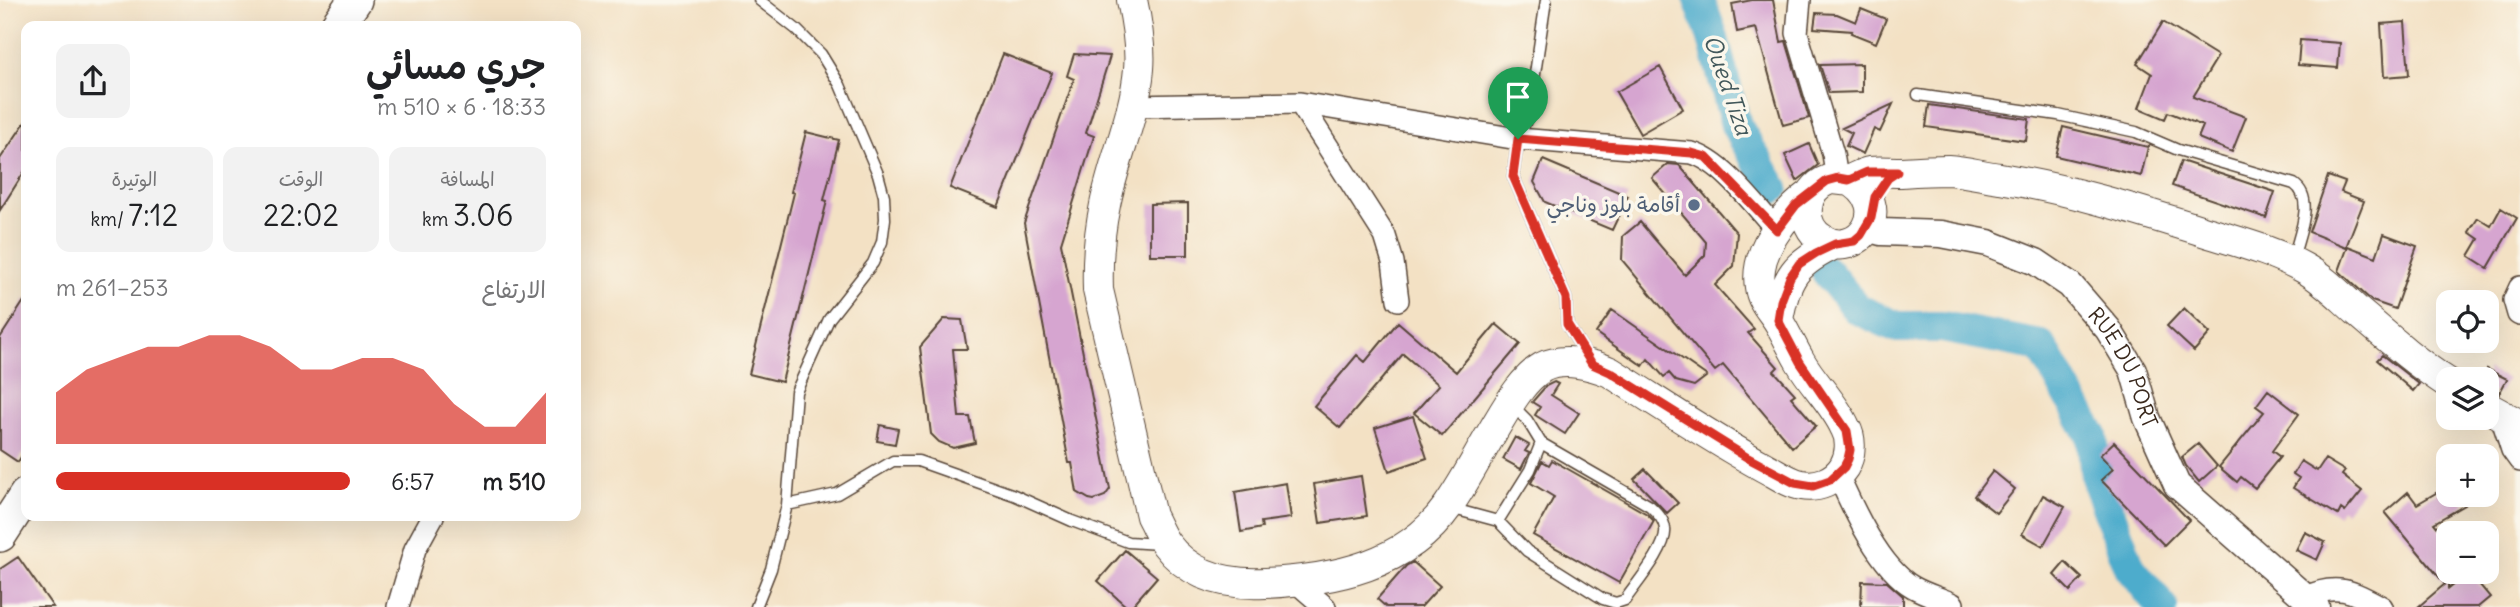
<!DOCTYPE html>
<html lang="ar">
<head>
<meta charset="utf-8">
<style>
  :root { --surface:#fff; --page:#f2f2f2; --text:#202124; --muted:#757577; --accent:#d93025 }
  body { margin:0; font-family:Delius,"Playpen Sans Arabic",sans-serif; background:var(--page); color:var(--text); direction:rtl; height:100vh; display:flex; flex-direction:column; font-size:26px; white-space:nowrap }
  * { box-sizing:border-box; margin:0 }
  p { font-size:23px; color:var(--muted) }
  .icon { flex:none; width:38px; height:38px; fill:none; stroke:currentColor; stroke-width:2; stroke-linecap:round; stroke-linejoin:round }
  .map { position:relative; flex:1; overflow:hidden; direction:ltr }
  .drawer { position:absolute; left:21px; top:21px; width:560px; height:500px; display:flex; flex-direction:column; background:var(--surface); border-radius:14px; box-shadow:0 7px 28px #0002; direction:rtl }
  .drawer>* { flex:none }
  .fabs { position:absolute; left:2436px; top:290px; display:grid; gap:14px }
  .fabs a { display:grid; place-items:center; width:63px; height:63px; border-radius:14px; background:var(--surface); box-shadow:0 7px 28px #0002; font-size:35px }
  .pin { position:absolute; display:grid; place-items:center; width:60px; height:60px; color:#fff; margin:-72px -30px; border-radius:50% 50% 50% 0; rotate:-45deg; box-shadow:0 0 7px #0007 }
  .pin .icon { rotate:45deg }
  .round { display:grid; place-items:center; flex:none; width:74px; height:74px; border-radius:14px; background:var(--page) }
  .head { display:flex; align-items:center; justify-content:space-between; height:119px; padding:0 35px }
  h1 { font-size:38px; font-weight:600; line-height:52px }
  .metrics { display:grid; grid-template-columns:repeat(3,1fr); gap:10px; height:119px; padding:7px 35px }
  .metrics div { display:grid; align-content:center; border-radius:14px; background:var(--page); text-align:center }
  .metrics b { font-size:30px; font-weight:600 }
  .metrics small { font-size:19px; font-weight:400 }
  .metrics p { font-size:19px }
  .chart { height:196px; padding:14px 35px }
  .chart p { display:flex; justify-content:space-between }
  .chart svg { width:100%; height:126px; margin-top:7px; fill:var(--accent); opacity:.7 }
  ul { padding:0 35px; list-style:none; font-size:23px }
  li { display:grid; grid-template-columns:112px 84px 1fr; align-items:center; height:52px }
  li i { height:18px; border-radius:9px; background:var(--accent) }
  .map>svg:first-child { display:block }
</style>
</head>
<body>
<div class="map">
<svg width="2520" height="607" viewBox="0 0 2520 607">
  <rect width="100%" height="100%" fill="#fbf7ec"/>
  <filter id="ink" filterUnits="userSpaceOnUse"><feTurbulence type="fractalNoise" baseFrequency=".0143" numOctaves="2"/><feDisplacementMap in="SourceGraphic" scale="14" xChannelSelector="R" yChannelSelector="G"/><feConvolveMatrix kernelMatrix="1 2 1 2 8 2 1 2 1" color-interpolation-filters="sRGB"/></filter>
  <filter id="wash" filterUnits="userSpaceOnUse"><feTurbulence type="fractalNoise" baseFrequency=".00686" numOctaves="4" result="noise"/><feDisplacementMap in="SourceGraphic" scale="28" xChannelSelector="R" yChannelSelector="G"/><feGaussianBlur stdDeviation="1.57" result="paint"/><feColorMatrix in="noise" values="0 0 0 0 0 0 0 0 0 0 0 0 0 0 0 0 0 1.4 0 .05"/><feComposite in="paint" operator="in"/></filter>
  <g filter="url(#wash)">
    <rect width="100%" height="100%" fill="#f3e1c4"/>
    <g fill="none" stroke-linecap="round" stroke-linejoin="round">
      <path stroke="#4eaccc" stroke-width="32" d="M1699,0l13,35 24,90 37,63
        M1827,272l30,37 40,18h45l99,19 51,90 4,41 34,91 32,39"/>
    </g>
    <g id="blocks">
      <path fill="#d6a5d0" d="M1752,0h21l8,42 5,-1 23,77 -26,7 -27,-97 -19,4 -5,-28z
        M1861,9l25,10 -10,24 -25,-10 1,-2 -38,-3 2,-15 21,1 19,8z
        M2163,22l55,34 -25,41 53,20 -14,35 -34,-14 5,-12 -35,-14 -3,7 -26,-11 13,-34 -15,-10z
        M2405,22l4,53 -25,2 -3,-53z
        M2300,40l40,3 -2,25 -40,-3z
        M1003,54l49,19 -54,134 -48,-19z
        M1074,54l36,2 -24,77 8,3 -33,107 49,246 -5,7 -11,4 -5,-1 -12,-7 -5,-29h-3l-45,-240 50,-144 -7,-3z
        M1862,64v28l-33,1 -9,-28z
        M1660,67l23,42 -43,25 -24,-42z
        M1893,104l-13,28 -6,-3 -11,25 -17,-8 6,-13 -10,-5z
        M1929,105l100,14 -3,22 -100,-14z
        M26,121v48l-26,41v-51z
        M2063,127l85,20 -7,29 -85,-20z
        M806,132l33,8 -15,60 3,1 -45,181 -33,-8 45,-181 -3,-1z
        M1809,144l9,21 -21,16 -12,-26z
        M1543,160l85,36 -16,34 -67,-28 -11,-20z
        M2181,161l94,31 -9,26 -94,-32z
        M1668,164l11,1 58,68 -3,33 -19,19 39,44 -6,4 30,34 -4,4 21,23 -4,3 25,29 -24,21 -69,-82 -8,6 -93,-111 1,-24 17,-14 45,53 20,-20 1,-13 -54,-64z
        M2328,176l17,6 -4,10 23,9 -18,46 -37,-15z
        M1188,203v52h-38v-51z
        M2501,208l16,10 -29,50 -19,-12 10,-17 -10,-7 9,-14 13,8z
        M2384,234l33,12 -22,63 -23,-8 -33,-30 9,-25 28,11z
        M26,298v151l-8,13 -18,-12v-112z
        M2184,308l26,25 -16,18 -27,-25z
        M1612,310l95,66 -13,10 -18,-5 -7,-8 -5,4 -16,-18 -5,7 -47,-33z
        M944,319l18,1 5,29h-14l6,68h11l5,26 -22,5 -14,-6 -8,-8 -11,-87z
        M1398,322l58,50 40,-48 24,20 -78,92 -28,-23 25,-28 -36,-31 -63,74 -26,-22 43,-51 8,7z
        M2382,355l37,29 -6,7 -36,-31z
        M2487,369l20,10 -8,15 -12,-4z
        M1554,382l4,2 -7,11 28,18 -14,21 -30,-19 5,-8 -8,-5 14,-16z
        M2268,390l31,24 -27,37 8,6 -25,31 -14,-11 -4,5 -18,-15 45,-55 -8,-6z
        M1413,416l14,42 -38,13 -14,-43z
        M880,425l18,4 -3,15 -18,-3z
        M1515,437l14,8 -4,6 4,2 -8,16 -18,-10z
        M2114,442l75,78 -25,25 -63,-65 12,-11 -13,-14z
        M2198,444l19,22 -18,16 -13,-16 -4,-9z
        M2325,459l20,12 -3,4 20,16 -17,21 -4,-3 -3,6 -45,-27 6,-10 -6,-4 8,-13 16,10z
        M1552,460l95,54 7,7 -35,62 -86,-48 21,-38 -23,-14 11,-22 7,4z
        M1645,469l33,34 -11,10 -33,-34z
        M1993,471l22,18 -19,24 -22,-17z
        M1361,476l6,40 -47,7 -6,-39z
        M1286,483l5,35 -30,4 1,6 -21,4 -6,-40z
        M2448,486v9h11l6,10 -31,18 14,17v49l21,-17 21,25 -12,10h-60l27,-23 -60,-72 23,-20 9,12z
        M2043,495l22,12 -22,39 -21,-12z
        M2305,532l20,10 -8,18 -21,-10z
        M1125,550l32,27 -26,30h-4l-29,-26z
        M18,557l35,50h-53v-38z
        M1413,562l27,24 -19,21h-35l-9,-8 29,-33z
        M2065,562l17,16 -12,13 -16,-16z
        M1862,581l25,1 16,14v11h-42z"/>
    </g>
  </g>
  <g filter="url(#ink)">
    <use href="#blocks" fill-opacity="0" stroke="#574537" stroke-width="2"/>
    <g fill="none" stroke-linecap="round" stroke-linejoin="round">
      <g stroke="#574537" stroke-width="13">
        <path id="service" d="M1546,0l-17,114 -11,25 -5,37 53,122 1,26 23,37
          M1918,95l140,20 78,17 42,18 116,34c22,15 4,53 -1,75
          M787,505l50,-11 56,-33h25l96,34 58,26 56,21 31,2
          M1450,508l48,13 32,-51 11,-27 -14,-23 -15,-15
          M1498,521l29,30 76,48 13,4 9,-3c11,-16 43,-53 40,-71 -1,-10 -8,-16 -15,-23l-109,-63
          M756,607l15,-38 16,-64 9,-113 33,-73 44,-56 9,-21 3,-23 -1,-23 -6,-22 -38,-89 -19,-31 -25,-25 -37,-29"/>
      </g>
      <g stroke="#574537" stroke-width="24">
        <path id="minor" d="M1800,0l-3,33 36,121 4,24
          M1300,103l85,133 8,26 5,38
          M1132,106l168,-3 218,36 174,14c31,9 63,53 85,77
          M2520,287l-6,13 4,14 2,1
          M2501,416l11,34 8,11
          M1838,475c15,34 42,93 75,112 12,7 27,11 40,17
          M1296,582l29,25
          M2306,597c31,-15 48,-5 76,10
          M398,607l17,-58 18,-33"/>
      </g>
      <g stroke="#574537" stroke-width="29">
        <g id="tertiary">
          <path id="s1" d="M1867,228l14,4 60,2 47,9 48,19 34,23 38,44 25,41 14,48 30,67 139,122"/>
        </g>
      </g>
      <g stroke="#574537" stroke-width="32">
        <path id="secondary" d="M1132,0c5,23 9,46 7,69 -4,46 -25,91 -34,136 -6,28 -8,56 -7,85l53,226c5,9 9,20 15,28 24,32 61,41 99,39 68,-3 141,-17 183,-77 17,-24 31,-52 46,-77 12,-20 28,-50 49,-62 20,-10 49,-3 67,5 51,32 101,66 154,95 12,6 25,16 38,18 16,3 33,-4 42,-18 7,-12 8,-28 1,-40 -11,-24 -32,-43 -45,-66 -7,-12 -13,-25 -20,-37 -7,-13 -18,-21 -20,-37 -6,-35 25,-74 51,-93
          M1849,180c48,26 9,82 -27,59 -23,-14 -19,-50 6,-59 8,-2 14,1 21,0 7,-2 13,-7 20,-8 10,-1 21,0 32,0 15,-1 31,-2 47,-2 17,1 35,6 52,8 68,11 134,31 200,52 34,11 72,20 104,38 20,11 36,28 53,43 29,25 58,51 91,72
          M1778,320c7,-43 18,-58 57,-76
          M2487,407l33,18"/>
      </g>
      <g stroke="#574537" stroke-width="36">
        <path id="primary" d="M337,26l18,-26
          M0,535l26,-40"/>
      </g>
      <use href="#service" stroke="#fff" stroke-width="10"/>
      <use href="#minor" stroke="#fff" stroke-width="21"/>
      <use href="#tertiary" stroke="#fff" stroke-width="26"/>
      <use href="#secondary" stroke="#fff" stroke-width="30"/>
      <use href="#primary" stroke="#fff" stroke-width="33"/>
    </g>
  </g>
  <g fill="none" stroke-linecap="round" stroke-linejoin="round" filter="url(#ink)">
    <g stroke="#fff" stroke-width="14">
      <path id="route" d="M1518,139l174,14 14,4 71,73 19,-25 31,-24 11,-3 11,2 18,-8h30l-9,6 -13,19 -4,21 -10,17 -7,6 -19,3 -19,9 -17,11 -9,13 -9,24 -3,19 22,42 47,69 3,19 -2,9 -4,8 -14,13 -17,6 -18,-3 -47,-25 -138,-86 -18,-8 -25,-40 -1,-26 -53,-122z"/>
    </g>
    <use href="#route" stroke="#d93025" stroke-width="9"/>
  </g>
  <circle fill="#5c6f8a" stroke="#fbf7ec" stroke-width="2.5" cx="1694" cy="205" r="7"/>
  <g text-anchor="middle" stroke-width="7" stroke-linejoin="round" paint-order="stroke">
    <g font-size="21" fill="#4e5e75" stroke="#fbf7ec" text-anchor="end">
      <text x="1680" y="212">أقامة بلوز وناجي</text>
    </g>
    <g font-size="21" fill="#3b2a1e" stroke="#fbf7ec">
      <text dy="7" stroke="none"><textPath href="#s1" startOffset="315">RUE DU PORT</textPath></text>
    </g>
    <g font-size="23" font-style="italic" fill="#42585b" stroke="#fbf7ec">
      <text transform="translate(1728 85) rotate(71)" y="8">Oued Tiza</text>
    </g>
  </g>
</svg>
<div class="fabs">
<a><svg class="icon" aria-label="locate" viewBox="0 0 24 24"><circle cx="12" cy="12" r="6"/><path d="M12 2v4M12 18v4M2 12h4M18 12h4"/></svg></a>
<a><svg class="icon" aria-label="layers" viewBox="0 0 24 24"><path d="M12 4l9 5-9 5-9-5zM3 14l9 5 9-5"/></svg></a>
<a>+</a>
<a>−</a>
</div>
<div class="pin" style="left:1518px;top:139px;background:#1e9e55"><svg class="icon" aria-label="arrive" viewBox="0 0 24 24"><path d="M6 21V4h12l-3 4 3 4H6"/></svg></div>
<section class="drawer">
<div class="head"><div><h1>جري مسائي</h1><p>18:33 · 6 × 510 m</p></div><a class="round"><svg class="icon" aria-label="share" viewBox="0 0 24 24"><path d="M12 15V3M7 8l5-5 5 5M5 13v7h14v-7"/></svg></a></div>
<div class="metrics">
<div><p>المسافة</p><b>3.06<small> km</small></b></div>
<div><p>الوقت</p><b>22:02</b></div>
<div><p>الوتيرة</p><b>7:12<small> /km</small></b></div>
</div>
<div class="chart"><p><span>الارتفاع</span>253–261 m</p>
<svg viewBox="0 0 160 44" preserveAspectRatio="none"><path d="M0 44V26L10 18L20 14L30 10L40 10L50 6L60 6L70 10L80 18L90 18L100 14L110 14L120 18L130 30L140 38L150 38L160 26V44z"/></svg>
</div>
<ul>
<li><b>510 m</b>6:57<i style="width:100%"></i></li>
</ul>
</section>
</div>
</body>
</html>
